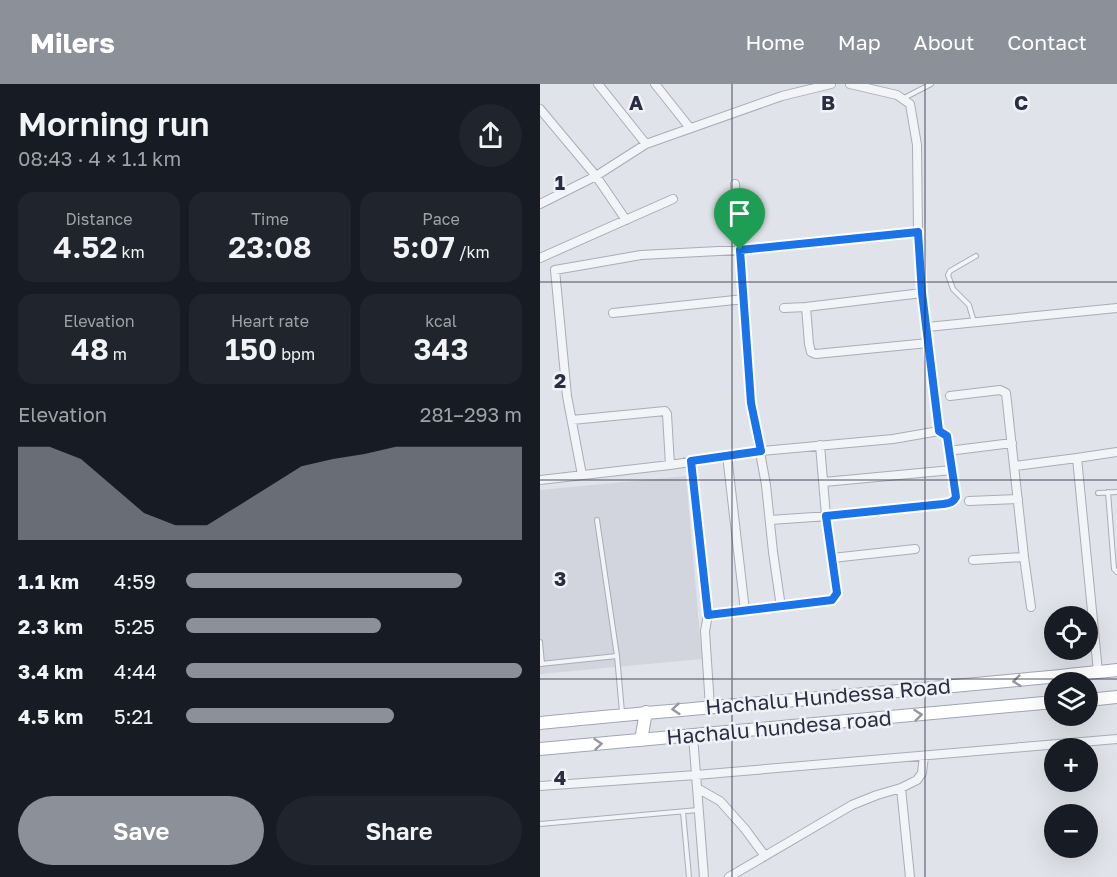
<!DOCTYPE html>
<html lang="en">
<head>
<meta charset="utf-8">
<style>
  :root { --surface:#171b24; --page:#20242c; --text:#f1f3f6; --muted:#9ea1a6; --accent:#8c9099 }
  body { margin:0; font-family:"Golos Text",sans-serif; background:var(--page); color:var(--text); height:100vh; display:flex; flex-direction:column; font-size:22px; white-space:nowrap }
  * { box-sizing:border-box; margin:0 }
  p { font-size:20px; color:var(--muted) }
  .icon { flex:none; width:33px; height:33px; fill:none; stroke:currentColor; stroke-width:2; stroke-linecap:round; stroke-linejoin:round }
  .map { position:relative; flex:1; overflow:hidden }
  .panel { display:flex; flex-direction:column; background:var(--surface); width:540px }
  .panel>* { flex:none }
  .buttons { position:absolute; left:504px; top:522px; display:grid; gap:12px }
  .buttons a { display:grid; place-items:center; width:54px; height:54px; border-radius:50%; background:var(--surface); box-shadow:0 6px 24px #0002; font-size:30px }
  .pin { position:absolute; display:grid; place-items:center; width:51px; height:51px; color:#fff; margin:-62px -26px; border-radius:50% 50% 50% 0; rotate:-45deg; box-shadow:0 0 6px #0007 }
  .pin .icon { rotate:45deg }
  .round { display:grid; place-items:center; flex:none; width:63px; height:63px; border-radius:32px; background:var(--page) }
  .overview { display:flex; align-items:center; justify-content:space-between; height:102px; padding:0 18px }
  h1 { font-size:33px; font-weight:600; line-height:45px }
  .stats { display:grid; grid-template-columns:repeat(3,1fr); gap:9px; height:102px; padding:6px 18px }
  .stats div { display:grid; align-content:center; border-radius:15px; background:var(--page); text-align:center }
  .stats b { font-size:30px; font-weight:600 }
  .stats small { font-size:16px; font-weight:400 }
  .stats p { font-size:16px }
  .chart { height:168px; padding:12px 18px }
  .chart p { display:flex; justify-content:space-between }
  .chart svg { width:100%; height:108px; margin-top:6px; fill:var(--accent); opacity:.7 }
  .cta { display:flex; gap:12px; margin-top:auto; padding:12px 18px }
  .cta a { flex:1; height:69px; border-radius:36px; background:var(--accent); color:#fff; font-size:24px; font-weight:600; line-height:69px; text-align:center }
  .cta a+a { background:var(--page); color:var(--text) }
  ul { padding:0 18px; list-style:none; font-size:20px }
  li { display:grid; grid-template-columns:96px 72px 1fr; align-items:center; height:45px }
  li i { height:15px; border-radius:8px; background:var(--accent) }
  header { display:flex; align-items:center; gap:36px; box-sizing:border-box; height:84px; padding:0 30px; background:var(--accent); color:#fff }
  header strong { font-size:28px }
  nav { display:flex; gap:33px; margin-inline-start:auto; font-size:21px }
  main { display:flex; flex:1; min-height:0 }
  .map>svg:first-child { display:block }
</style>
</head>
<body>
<header>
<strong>Milers</strong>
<nav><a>Home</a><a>Map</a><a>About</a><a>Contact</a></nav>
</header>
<main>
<section class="panel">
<div class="overview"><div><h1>Morning run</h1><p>08:43 · 4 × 1.1 km</p></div><a class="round"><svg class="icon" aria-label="share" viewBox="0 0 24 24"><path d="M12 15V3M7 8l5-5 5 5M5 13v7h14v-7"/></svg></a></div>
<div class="stats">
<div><p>Distance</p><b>4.52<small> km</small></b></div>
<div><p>Time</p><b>23:08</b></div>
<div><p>Pace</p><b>5:07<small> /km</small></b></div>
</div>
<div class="stats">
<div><p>Elevation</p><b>48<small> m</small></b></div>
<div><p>Heart rate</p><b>150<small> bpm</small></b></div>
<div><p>kcal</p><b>343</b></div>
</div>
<div class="chart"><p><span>Elevation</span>281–293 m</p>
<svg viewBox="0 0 160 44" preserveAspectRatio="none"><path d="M0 44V6L10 6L20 11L30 22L40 33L50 38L60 38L70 30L80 22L90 14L100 11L110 9L120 6L130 6L140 6L150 6L160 6V44z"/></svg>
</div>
<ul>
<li><b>1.1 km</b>4:59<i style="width:82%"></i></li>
<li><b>2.3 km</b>5:25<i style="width:58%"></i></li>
<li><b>3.4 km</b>4:44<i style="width:100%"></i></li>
<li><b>4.5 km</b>5:21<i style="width:62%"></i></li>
</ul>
<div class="cta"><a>Save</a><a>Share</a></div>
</section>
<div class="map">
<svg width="577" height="793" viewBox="0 0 577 793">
  <rect width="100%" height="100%" fill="#e0e3e9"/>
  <path fill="#d2d5de" d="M146,392l16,183 -162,15v-184z"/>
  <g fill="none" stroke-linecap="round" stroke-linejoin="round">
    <g stroke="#a9adb7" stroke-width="6">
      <path id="lane" d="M364,14l27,-14
        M434,238l-5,-17 -16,-16 -5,-14 2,-4 26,-15
        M568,408l6,77 3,3
        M558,409l19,-1
        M0,558l2,22
        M77,572l5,56
        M0,580l77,-8 -20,-136
        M143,728l6,65
        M0,740l158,-14"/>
    </g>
    <g stroke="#a9adb7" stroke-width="10">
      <path id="street" d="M58,0l48,60
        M115,0l35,44
        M310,0l47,11 13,9 7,41 1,87 4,61 5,34
        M0,25l56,67 30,44
        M195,100l16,219 15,82 7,67 8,55
        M0,120l56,-28 50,-32 136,-48 49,-12
        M0,174l133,-59
        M382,209l-116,14 3,37 2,8 5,2 112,-11
        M244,224l22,-1
        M73,229l131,-14
        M410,312l50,-6 6,3 18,164 7,50
        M32,336l93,-9 2,3 3,51
        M399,347l-12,-104 190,-19
        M416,366l56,-7
        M187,371l18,156
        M151,377l17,154 -3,16 5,76
        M475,382l62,-8
        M42,391l-15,-79 -12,-126 86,-15 117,-6 160,-17
        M0,396l130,-15 91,-14 132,-12 46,-8 8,5 9,61 -4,6 -109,12 -73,5
        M284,398l128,-12
        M429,417l49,-2
        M292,474l83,-9
        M433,476l51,-3
        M168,531l124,-15 5,-7 -11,-77 -6,-71
        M558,588l-21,-214 40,-6
        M153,652l11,141
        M0,702l156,-11 421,-36
        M157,704l23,13 25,28 20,27
        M361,704l9,89
        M189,793l123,-72 25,-10 24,-7 16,-8 5,-7 2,-17"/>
    </g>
    <g stroke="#a0a5b5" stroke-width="14">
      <path id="primary" d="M548,616l29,-3
        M0,639c192,-19 385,-32 577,-53
        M101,656l5,-28
        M0,665l514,-47"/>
    </g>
    <use href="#lane" stroke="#f3f4f8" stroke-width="4"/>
    <use href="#street" stroke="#f3f4f8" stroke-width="8"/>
    <use href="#primary" stroke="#fff" stroke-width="12"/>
  </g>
  <defs><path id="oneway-chevron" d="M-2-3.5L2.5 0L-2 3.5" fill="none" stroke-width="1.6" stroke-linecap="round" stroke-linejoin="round" transform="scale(1.5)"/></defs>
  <g stroke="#9496a0">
    <use href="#oneway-chevron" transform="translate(477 597) rotate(174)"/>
    <use href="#oneway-chevron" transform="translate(136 625) rotate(175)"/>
    <use href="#oneway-chevron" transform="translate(378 631) rotate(-6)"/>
    <use href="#oneway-chevron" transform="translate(58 660) rotate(-5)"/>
  </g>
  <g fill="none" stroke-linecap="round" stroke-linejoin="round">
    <g stroke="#fff" stroke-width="12">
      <path id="route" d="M378,148l4,61 17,138 8,5 9,61c-3,6 -7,6 -13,7l-117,12 11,77 -5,7 -124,15 -17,-154 70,-10 -10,-48 -11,-153z"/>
    </g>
    <use href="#route" stroke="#1a73e8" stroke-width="8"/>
  </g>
  <path fill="none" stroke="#292e41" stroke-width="1.5" stroke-opacity="0.55" d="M192,0v793M385,0v793M0,198h577M0,396h577M0,595h577"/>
  <g text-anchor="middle" stroke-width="5" stroke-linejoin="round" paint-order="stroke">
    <g font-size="21" fill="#292e41" stroke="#f0f2f7">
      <text transform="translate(288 613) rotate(-5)" y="7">Hachalu Hundessa Road</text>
      <text transform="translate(239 644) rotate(-5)" y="7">Hachalu hundesa road</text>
    </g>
  </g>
  <g font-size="20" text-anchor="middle" font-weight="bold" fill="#292e41" stroke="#f0f2f7" stroke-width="5" stroke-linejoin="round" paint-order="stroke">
    <text x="96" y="26">A</text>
    <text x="288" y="26">B</text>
    <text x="481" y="26">C</text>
    <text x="20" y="106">1</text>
    <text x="20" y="304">2</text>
    <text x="20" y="502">3</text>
    <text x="20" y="701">4</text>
  </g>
</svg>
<div class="buttons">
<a><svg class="icon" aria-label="locate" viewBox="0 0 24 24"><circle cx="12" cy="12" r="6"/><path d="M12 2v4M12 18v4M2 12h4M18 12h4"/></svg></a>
<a><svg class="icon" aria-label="layers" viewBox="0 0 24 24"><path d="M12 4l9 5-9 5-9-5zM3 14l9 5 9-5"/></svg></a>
<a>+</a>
<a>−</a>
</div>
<div class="pin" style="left:200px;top:166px;background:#1e9e55"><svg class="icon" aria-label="arrive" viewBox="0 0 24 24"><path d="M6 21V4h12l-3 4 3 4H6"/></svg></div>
</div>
</main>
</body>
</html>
